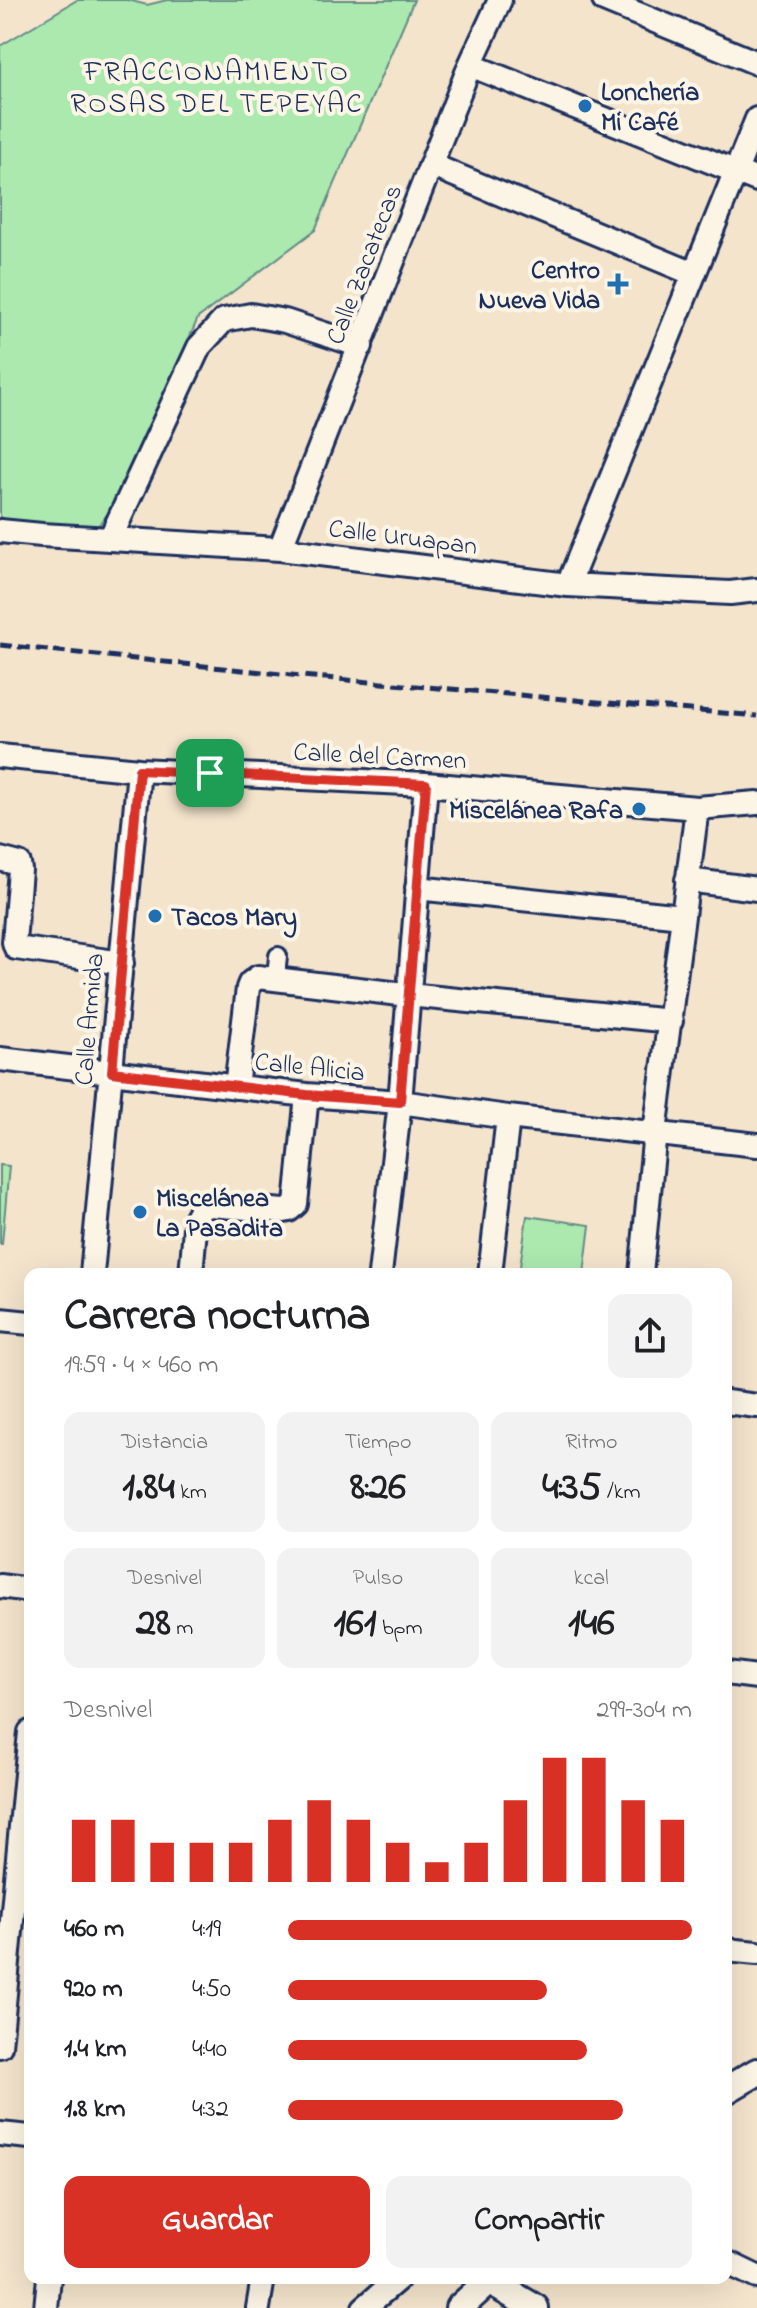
<!DOCTYPE html>
<html lang="es">
<head>
<meta charset="utf-8">
<style>
  :root { --surface:#fff; --page:#f2f2f2; --text:#202124; --muted:#757577; --accent:#d93025 }
  body { margin:0; font-family:"Indie Flower",sans-serif; background:var(--page); color:var(--text); height:100vh; display:flex; flex-direction:column; font-size:30px; white-space:nowrap }
  * { box-sizing:border-box; margin:0 }
  p { font-size:26px; color:var(--muted) }
  .icon { flex:none; width:44px; height:44px; fill:none; stroke:currentColor; stroke-width:2; stroke-linecap:round; stroke-linejoin:round }
  .map { position:relative; flex:1; overflow:hidden }
  .side { position:absolute; left:24px; top:1268px; width:708px; height:1016px; display:flex; flex-direction:column; background:var(--surface); border-radius:16px; box-shadow:0 8px 32px #0002 }
  .side>* { flex:none }
  .pin { position:absolute; display:grid; place-items:center; width:68px; height:68px; color:#fff; margin:-34px; border-radius:16px; box-shadow:0 4px 12px #0006 }
  .round { display:grid; place-items:center; flex:none; width:84px; height:84px; border-radius:16px; background:var(--page) }
  .headline { display:flex; align-items:center; justify-content:space-between; height:136px; padding:0 40px }
  h1 { font-size:44px; font-weight:700; line-height:60px }
  .stats { display:grid; grid-template-columns:repeat(3,1fr); gap:12px; height:136px; padding:8px 40px }
  .stats div { display:grid; align-content:center; border-radius:16px; background:var(--page); text-align:center }
  .stats b { font-size:40px; font-weight:700 }
  .stats small { font-size:22px; font-weight:400 }
  .stats p { font-size:22px }
  .chart { height:224px; padding:16px 40px }
  .chart p { display:flex; justify-content:space-between }
  .chart svg { width:100%; height:144px; margin-top:8px; stroke:var(--accent); stroke-width:6 }
  .action { display:flex; gap:16px; margin-top:auto; padding:16px 40px }
  .action a { flex:1; height:92px; border-radius:16px; background:var(--accent); color:#fff; font-size:32px; font-weight:700; line-height:92px; text-align:center }
  .action a+a { background:var(--page); color:var(--text) }
  ul { padding:0 40px; list-style:none; font-size:26px }
  li { display:grid; grid-template-columns:128px 96px 1fr; align-items:center; height:60px }
  li i { height:20px; border-radius:10px; background:var(--accent) }
  .map>svg:first-child { display:block }
</style>
</head>
<body>
<div class="map">
<svg width="757" height="2308" viewBox="0 0 757 2308">
  <rect width="100%" height="100%" fill="#f4e4cc"/>
  <filter id="ink" filterUnits="userSpaceOnUse"><feTurbulence type="fractalNoise" baseFrequency=".0125" numOctaves="2"/><feDisplacementMap in="SourceGraphic" scale="16" xChannelSelector="R" yChannelSelector="G"/><feConvolveMatrix kernelMatrix="1 2 1 2 8 2 1 2 1" color-interpolation-filters="sRGB"/></filter>
  <g filter="url(#ink)">
    <path fill="#abe9af" stroke="#638c86" stroke-width="2" d="M77,0h51l19,5 20,-5h247l-99,230 -117,88 -79,182 -25,31 -41,2 -36,-12 -17,-1v-474z
      M0,1165l9,1 -7,78h-2z
      M527,1216l63,9 -6,49h-65z"/>
    <g fill="none" stroke-linecap="round" stroke-linejoin="round">
      <g stroke="#1b2f5e" stroke-width="22">
        <path id="pedestrian" d="M276,978l2,-22"/>
      </g>
      <g stroke="#1b2f5e" stroke-width="28">
        <path id="minor" d="M604,0l153,63
          M470,65l287,115
          M431,165l263,109
          M0,531l42,4 238,14 288,36 162,8 27,-3
          M110,539l89,-192 25,-27 27,-5 34,6 76,25
          M280,549l190,-484 30,-65
          M568,585l189,-466
          M0,756l139,14 287,14 271,24 60,-5
          M0,859l19,5 1,6 -6,72 2,6 106,15
          M687,880l70,9
          M417,888l265,28
          M0,1059l307,36 93,7 108,15 249,28
          M236,1087l12,-99 2,-5 8,-6 150,18 263,26
          M92,1274l47,-504
          M191,1274l5,-57 5,-9 9,-3 74,6 5,-1 7,-6 11,-109
          M380,1274l20,-172 26,-318
          M490,1274l18,-157
          M641,1274l14,-142 42,-324
          M0,1320l30,3
          M726,1402l31,4
          M0,1586l30,4
          M726,1673l31,4
          M726,1950l31,3
          M0,2046l30,-314
          M0,2134l30,3
          M726,2262l31,15
          M46,2308l3,-30
          M258,2308l5,-30
          M364,2308l35,-30"/>
      </g>
      <g stroke="#1b2f5e" stroke-width="32">
        <path id="tertiary" d="M726,2090l31,-18
          M489,2281l46,27
          M459,2308l33,-30"/>
      </g>
      <use href="#pedestrian" stroke="#fcf5e5" stroke-width="16"/>
      <use href="#minor" stroke="#fcf5e5" stroke-width="22"/>
      <use href="#tertiary" stroke="#fcf5e5" stroke-width="26"/>
      <path stroke="#1b2f5e" stroke-width="5" stroke-dasharray="12 6" stroke-linecap="butt" d="M0,645l291,30 466,41"/>
    </g>
  </g>
  <g fill="none" stroke-linecap="round" stroke-linejoin="round" filter="url(#ink)">
    <g stroke="#fff" stroke-width="16">
      <path id="route" d="M139,770l287,14 -26,318 -93,-7 -195,-23z"/>
    </g>
    <use href="#route" stroke="#d93025" stroke-width="10"/>
  </g>
  <g fill="#1f6fb2" stroke="#fcf5e5" stroke-width="3">
    <circle cx="585" cy="106" r="8"/>
    <path d="M614 272h8v8h8v8h-8v8h-8v-8h-8v-8h8z"/>
    <circle cx="639" cy="809" r="8"/>
    <circle cx="155" cy="916" r="8"/>
    <circle cx="140" cy="1212" r="8"/>
  </g>
  <g text-anchor="middle" stroke-width="8" stroke-linejoin="round" paint-order="stroke">
    <g font-size="26" font-weight="bold" fill="#1b2f5e" stroke="#fcf5e5" text-anchor="start">
      <text x="601" y="100">Lonchería<tspan x="601" dy="30">Mi Café</tspan></text>
      <text x="600" y="278" text-anchor="end">Centro<tspan x="600" dy="30">Nueva Vida</tspan></text>
      <text x="623" y="818" text-anchor="end">Miscelánea Rafa</text>
      <text x="171" y="925">Tacos Mary</text>
      <text x="156" y="1206">Miscelánea<tspan x="156" dy="30">La Pasadita</tspan></text>
    </g>
    <g font-size="26" fill="#1b2f5e" stroke="#fcf5e5">
      <text transform="translate(363 264) rotate(-69)" y="9">Calle Zacatecas</text>
      <text transform="translate(403 536) rotate(7)" y="9">Calle Uruapan</text>
      <text transform="translate(380 755) rotate(3)" y="9">Calle del Carmen</text>
      <text transform="translate(88 1019) rotate(-85)" y="9">Calle Armida</text>
      <text transform="translate(310 1066) rotate(6)" y="9">Calle Alicia</text>
    </g>
    <g font-size="28" letter-spacing="2" fill="#1b2f5e" stroke="#fcf5e5">
      <text x="217" y="80">FRACCIONAMIENTO<tspan x="217" dy="32">ROSAS DEL TEPEYAC</tspan></text>
    </g>
  </g>
</svg>
<div class="pin" style="left:210px;top:773px;background:#1e9e55"><svg class="icon" aria-label="arrive" viewBox="0 0 24 24"><path d="M6 21V4h12l-3 4 3 4H6"/></svg></div>
<section class="side">
<div class="headline"><div><h1>Carrera nocturna</h1><p>19:59 · 4 × 460 m</p></div><a class="round"><svg class="icon" aria-label="share" viewBox="0 0 24 24"><path d="M12 15V3M7 8l5-5 5 5M5 13v7h14v-7"/></svg></a></div>
<div class="stats">
<div><p>Distancia</p><b>1.84<small> km</small></b></div>
<div><p>Tiempo</p><b>8:26</b></div>
<div><p>Ritmo</p><b>4:35<small> /km</small></b></div>
</div>
<div class="stats">
<div><p>Desnivel</p><b>28<small> m</small></b></div>
<div><p>Pulso</p><b>161<small> bpm</small></b></div>
<div><p>kcal</p><b>146</b></div>
</div>
<div class="chart"><p><span>Desnivel</span>299–304 m</p>
<svg viewBox="0 0 160 44" preserveAspectRatio="none"><path d="M5 44V25M15 44V25M25 44V32M35 44V32M45 44V32M55 44V25M65 44V19M75 44V25M85 44V32M95 44V38M105 44V32M115 44V19M125 44V6M135 44V6M145 44V19M155 44V25"/></svg>
</div>
<ul>
<li><b>460 m</b>4:19<i style="width:100%"></i></li>
<li><b>920 m</b>4:50<i style="width:64%"></i></li>
<li><b>1.4 km</b>4:40<i style="width:74%"></i></li>
<li><b>1.8 km</b>4:32<i style="width:83%"></i></li>
</ul>
<div class="action"><a>Guardar</a><a>Compartir</a></div>
</section>
</div>
</body>
</html>
